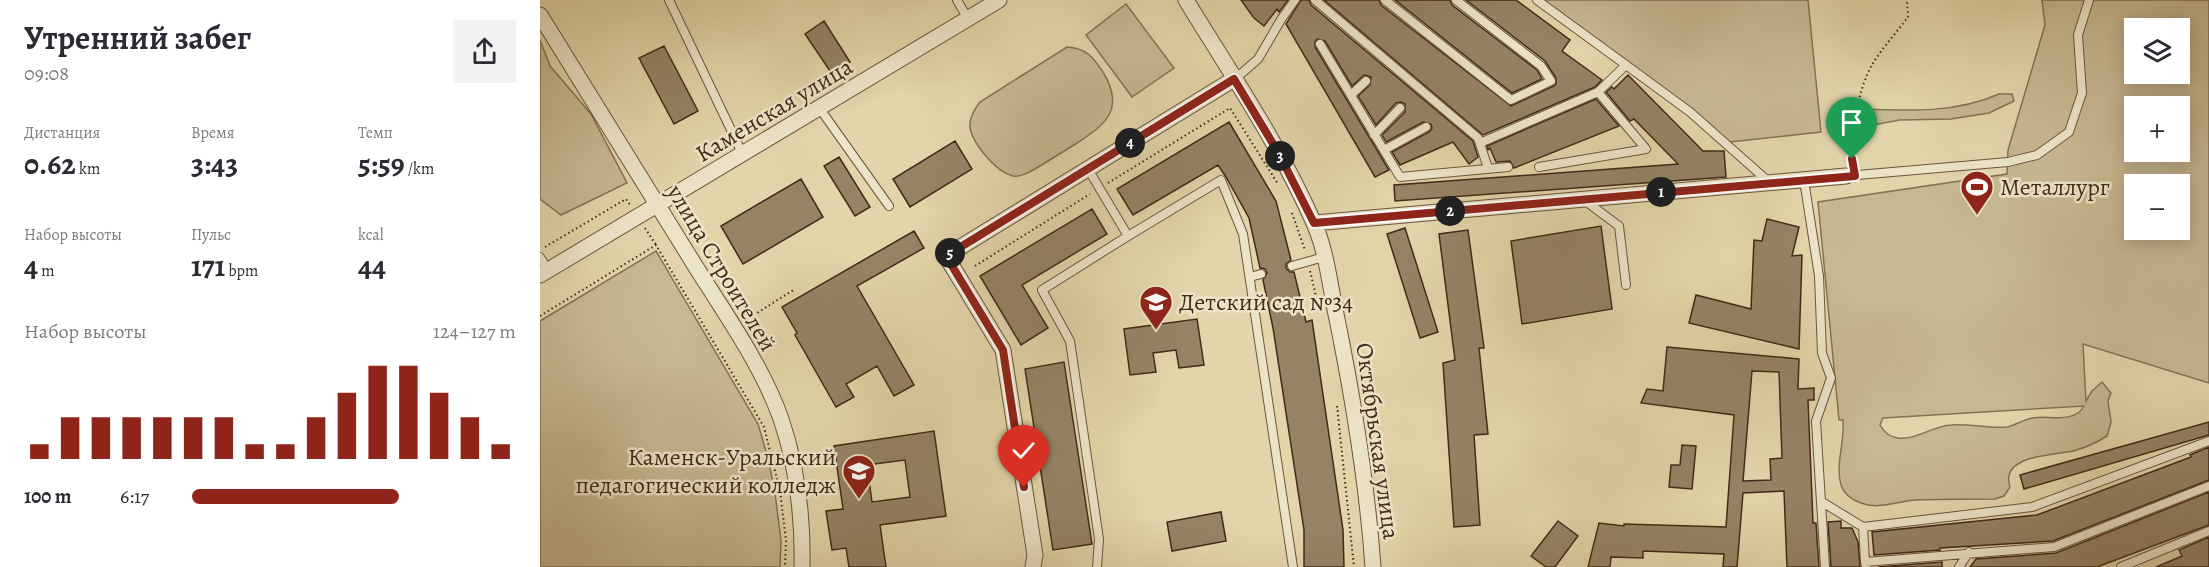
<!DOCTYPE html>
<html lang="ru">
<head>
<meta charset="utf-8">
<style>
  :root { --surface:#fff; --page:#f2f2f3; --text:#2b2b33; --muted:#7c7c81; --accent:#8f2418 }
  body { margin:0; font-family:Alegreya,serif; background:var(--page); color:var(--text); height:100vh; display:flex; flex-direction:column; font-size:22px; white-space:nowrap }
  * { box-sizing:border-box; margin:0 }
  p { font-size:20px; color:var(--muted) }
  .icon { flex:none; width:33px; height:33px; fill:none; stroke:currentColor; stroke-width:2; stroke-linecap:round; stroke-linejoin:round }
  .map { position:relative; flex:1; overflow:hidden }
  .details { display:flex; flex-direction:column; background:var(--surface); width:540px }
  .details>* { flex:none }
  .buttons { position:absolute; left:1584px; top:18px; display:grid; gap:12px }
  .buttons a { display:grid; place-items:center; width:66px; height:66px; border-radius:0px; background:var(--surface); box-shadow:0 3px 15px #0003; font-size:30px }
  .pin { position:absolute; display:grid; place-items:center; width:51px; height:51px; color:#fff; margin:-62px -26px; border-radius:50% 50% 50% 0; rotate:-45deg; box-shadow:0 0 6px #0007 }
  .pin .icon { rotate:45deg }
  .km { position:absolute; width:30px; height:30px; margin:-15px; border-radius:50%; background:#222; color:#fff; font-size:16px; line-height:30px; text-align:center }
  .round { display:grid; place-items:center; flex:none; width:63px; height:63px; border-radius:0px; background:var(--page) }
  .summary { display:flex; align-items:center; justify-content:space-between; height:102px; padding:0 24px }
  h1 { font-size:33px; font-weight:600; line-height:45px }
  .figures { display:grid; grid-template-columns:repeat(3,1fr); gap:9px; height:102px; padding:6px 24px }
  .figures div { display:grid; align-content:center }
  .figures b { font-size:30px; font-weight:600 }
  .figures small { font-size:16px; font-weight:400 }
  .figures p { font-size:16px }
  .chart { height:168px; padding:12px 24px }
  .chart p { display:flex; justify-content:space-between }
  .chart svg { width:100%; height:108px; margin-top:6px; stroke:var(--accent); stroke-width:6 }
  ul { padding:0 24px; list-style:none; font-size:20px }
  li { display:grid; grid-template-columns:96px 72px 1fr; align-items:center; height:45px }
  li i { height:15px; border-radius:8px; background:var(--accent) }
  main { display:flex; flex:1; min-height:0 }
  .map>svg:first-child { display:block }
</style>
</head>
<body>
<main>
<section class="details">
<div class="summary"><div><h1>Утренний забег</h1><p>09:08</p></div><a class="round"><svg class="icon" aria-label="share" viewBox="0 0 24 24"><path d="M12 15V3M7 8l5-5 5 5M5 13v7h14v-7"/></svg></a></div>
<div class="figures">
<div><p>Дистанция</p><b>0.62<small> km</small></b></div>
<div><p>Время</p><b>3:43</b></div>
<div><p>Темп</p><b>5:59<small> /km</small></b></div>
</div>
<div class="figures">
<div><p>Набор высоты</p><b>4<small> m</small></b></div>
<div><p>Пульс</p><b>171<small> bpm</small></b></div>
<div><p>kcal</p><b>44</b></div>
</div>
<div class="chart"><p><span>Набор высоты</span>124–127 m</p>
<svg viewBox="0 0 160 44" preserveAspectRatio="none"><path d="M5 44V38M15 44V27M25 44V27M35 44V27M45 44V27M55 44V27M65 44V27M75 44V38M85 44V38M95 44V27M105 44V17M115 44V6M125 44V6M135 44V17M145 44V27M155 44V38"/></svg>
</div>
<ul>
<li><b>100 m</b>6:17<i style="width:64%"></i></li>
</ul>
</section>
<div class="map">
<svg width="1669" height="567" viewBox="0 0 1669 567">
  <rect width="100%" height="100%" fill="#e2d5a9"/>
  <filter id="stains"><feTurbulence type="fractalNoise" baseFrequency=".00333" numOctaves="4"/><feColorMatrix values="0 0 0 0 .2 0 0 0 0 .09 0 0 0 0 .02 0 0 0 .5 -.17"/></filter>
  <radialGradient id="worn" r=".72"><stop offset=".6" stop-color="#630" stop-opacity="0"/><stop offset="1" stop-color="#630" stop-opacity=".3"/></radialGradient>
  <path fill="#c7b891" stroke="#847255" stroke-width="1.5" fill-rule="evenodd" d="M997,0h271l13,132 -91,10z
    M1502,0h167v383l-126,-39 3,57 6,-10 10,-9 9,11 -3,8 3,21 -4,14c-11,7 -22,12 -34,15 -19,4 -74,4 -63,36l-6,9 -9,3c-26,0 -53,0 -79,1 -18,1 -38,10 -55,3 -9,-3 -17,-9 -20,-18 -6,-20 4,-43 2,-65h-4l-21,-218 189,-28 1,-24 37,-125zM1594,28h46v46h-46zM1594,106h46v46h-46zM1594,184h46v46h-46zM1544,406c-9,18 -36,9 -51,12 -9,1 -17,7 -26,9 -18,2 -38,-4 -56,-2 -18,1 -35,15 -53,13 -8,-1 -14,-6 -18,-13l3,-7z
    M586,4l48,64 -42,29 -46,-62z
    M0,40l10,26 41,48 36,69 -66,32 -21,-16z
    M527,47c19,1 26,10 36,25 23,38 2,53 -29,73 -13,8 -26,16 -39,24 -7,4 -14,8 -22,7 -17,-4 -40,-32 -43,-48 -1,-10 4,-18 10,-26z
    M1459,94h13l2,7 -25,12 -38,6 -51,1 -27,5 -7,-6 -3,-10c46,2 94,4 136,-15z
    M116,251l102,173 10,34 7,35 6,48 -1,26h-240v-246z"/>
  <path fill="#958364" stroke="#412b19" stroke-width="1.5" fill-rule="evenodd" d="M701,0h47l-9,12 -2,-3 -13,17 -10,-8z
    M761,0h8l2,5 162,136 5,16 -9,7 -16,-22 -53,23 -8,-13 37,-20 3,-4 -1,-4 -8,-2 -37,20 -4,-7 23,-23v-8l-4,-2 -5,1 -20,22 -18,-29 12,-11 1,-8 -7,-2 -12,11 -27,-45 -8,-2 -2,3v5l74,123 -14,7 -89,-153z
    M784,0h55l2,5 130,101 43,-20 2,-2v-6l-11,-17 -79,-61h50l54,40 -8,11 40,29 -7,7 -112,48z
    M855,0h55l2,5 85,65 5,9 -30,14z
    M284,21l26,41 -18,12 -27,-40z
    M124,46l34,65 -24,13 -35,-66z
    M1088,75l75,76h21l2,26 -331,24 -1,-16 284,-21 -44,-45 -4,2 -24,-29 6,-5 2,2z
    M1056,99l23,27 -105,42 -4,-7 -14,1 -6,-14 -2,2 -1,-4z
    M689,122l47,79 15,59 -5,4v4l4,4h4l12,50 6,-2 31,210 1,37h-40v-37l-31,-202 -10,-48 4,-7 -2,-4 -5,-1 -11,-50 -23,-41 -8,-12 -85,50 -16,-26z
    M415,141l17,28 -62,38 -17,-28z
    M299,157l31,50 -15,9 -31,-50z
    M261,179l22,38 -80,47 -22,-38z
    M552,209l15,25 -85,51 26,43 -27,17 -41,-69z
    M1227,219l32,8 -7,29 10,-1 -3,94 -110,-26 7,-28 55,14 3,-69 8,1z
    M1061,226l11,83 -90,15 -11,-83z
    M865,228l33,104 -18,6 -33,-104z
    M928,230l16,118h-5l9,86 -14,1 6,90 -26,2 -11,-164 12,-3 -16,-126z
    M374,231l10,17 -67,38 57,99 -20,11 -17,-30 -31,18 8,13 -18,10 -41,-72 2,-2 -15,-26z
    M657,319l7,46 -25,3 -3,-18 -23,3 3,19 -26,3 -6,-46z
    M1127,347l132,12 -1,30 16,-1v12h-6l5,123h3l3,44h-32l-3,-76 -41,2 -6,74h-14l1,-13 -81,-3v7l-32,-1 -1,10h-22l11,-44 25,3v-2l102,3 8,-112 -93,-12 6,-14 16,2zM1212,371l27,1 3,86 -12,1 1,21 -28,1z
    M524,362l28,182 -39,6 -28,-181z
    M1669,422v13l-185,54 -4,-14z
    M394,431l12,85 -66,9 6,42h-37l-3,-19 -14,2 -6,-39 17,-2 -9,-63zM365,460l5,37 -38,5 -5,-37z
    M1142,445l14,1 -4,43 -23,-2 2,-22h9z
    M1669,447v33l-156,61 -113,7v2l-66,5 -2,-23 165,-17 154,-58 -1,-2z
    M1669,492v33l-112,42h-127l6,-8 80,-6z
    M681,512l5,29 -54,10 -5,-29z
    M1018,521l20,15 -23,31h-9l-15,-11z
    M1301,521v7h11l6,14 2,25h-29l-3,-45z
    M1669,537v30h-53l26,-11 -3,-6z
    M1402,562v5h-64z"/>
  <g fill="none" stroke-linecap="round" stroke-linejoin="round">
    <g stroke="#69563d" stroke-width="10">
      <path id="service" d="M129,0l74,155
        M417,0l11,19
        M775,0l163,138 10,30
        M845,0l126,100 40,-19 -10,-15 -85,-66
        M997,0l89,65
        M780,44l80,133 108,-10
        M695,79l23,-20 24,-41 13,-18
        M1058,92l28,-27 64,47 79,70
        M811,95l15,-14
        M280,109l69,97
        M834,135l26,-27
        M940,143l118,-51 48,57 -107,18
        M844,150l42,-23
        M548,169l40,67 -86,54 28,51 29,198 -2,28
        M1306,176l162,-14 29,-7 32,-23 13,-39 -4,-58 11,-35
        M1264,180l15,96 3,77 9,25 -15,43 9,146
        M1044,200l35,26 7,59
        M588,236l93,-56 22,54 50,333
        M0,257l8,13
        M752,266l32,-9
        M710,277l11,-3
        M1282,502l41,25 2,35 2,2
        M1323,527l169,-20 177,-66
        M1326,567l-1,-5 189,-15 155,-61
        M1419,567l10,-15
        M1581,567l88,-36"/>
    </g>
    <g stroke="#69563d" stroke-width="17">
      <path id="minor" d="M646,0c44,72 93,144 127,221 14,30 17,66 24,98 17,84 30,163 36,248
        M0,15c51,83 103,166 154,249 30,48 68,101 87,155 16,47 22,98 21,148
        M774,223l532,-47
        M0,275l459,-275
        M493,567l2,-12 -32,-205 -57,-94 288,-177"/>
    </g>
    <path stroke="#412b19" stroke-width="2" stroke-dasharray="1.5 3" stroke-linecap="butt" d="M1313,164c-5,-25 6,-77 19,-99 10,-17 25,-33 36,-48l-1,-17
      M568,183l122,-75 48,76
      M752,213l13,37
      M105,228l11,17
      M5,247l81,-48 4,6
      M435,266l115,-72
      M770,271l9,38
      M0,316l116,-71 108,182 16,64 6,50 -1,26
      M206,320l49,-31
      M797,406l17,161"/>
    <use href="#service" stroke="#ece4c7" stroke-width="8"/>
    <use href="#minor" stroke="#ece4c7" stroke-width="15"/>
  </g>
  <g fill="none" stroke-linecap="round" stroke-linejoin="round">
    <g stroke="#fff" stroke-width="12">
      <path id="route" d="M484,487l-21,-137 -57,-94 288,-177 44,73 36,71 541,-47 -3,-17"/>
    </g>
    <use href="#route" stroke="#8f2418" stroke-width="8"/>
  </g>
  <defs>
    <g id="stadium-pin" transform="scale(1.725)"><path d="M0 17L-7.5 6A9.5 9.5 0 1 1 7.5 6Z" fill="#8f2418" stroke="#ece4c7"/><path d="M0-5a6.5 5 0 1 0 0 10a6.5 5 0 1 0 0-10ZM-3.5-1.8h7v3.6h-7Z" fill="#fff"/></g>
    <g id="school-pin" transform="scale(1.725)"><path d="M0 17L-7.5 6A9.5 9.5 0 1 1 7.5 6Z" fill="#8f2418" stroke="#ece4c7"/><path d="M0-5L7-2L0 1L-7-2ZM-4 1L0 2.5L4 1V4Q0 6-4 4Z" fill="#fff"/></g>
    <g id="university-pin" transform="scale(1.725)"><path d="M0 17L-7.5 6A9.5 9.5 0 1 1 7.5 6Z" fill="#8f2418" stroke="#ece4c7"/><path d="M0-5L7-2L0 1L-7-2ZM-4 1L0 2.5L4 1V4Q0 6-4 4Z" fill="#fff"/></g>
  </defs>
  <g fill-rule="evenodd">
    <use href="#stadium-pin" x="1437" y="187"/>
    <use href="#school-pin" x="616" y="302"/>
    <use href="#university-pin" x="319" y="471"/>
  </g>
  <g text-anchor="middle" stroke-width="5" stroke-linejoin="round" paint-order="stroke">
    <g font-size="24" fill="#412b19" stroke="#ece4c7">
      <text transform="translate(234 110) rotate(-31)" y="8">Каменская улица</text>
      <text transform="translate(182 268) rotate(59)" y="8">улица Строителей</text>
      <text transform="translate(838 441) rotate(82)" y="8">Октябрьская улица</text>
    </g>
    <g font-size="24" fill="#412b19" stroke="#ece4c7" text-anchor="start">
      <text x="1460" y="195">Металлург</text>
      <text x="639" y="310">Детский сад №34</text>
      <text x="296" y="465" text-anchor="end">Каменск-Уральский<tspan x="296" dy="28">педагогический колледж</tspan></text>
    </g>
  </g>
  <rect width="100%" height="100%" filter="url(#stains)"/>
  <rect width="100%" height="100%" fill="url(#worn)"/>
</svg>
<div class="buttons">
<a><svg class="icon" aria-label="layers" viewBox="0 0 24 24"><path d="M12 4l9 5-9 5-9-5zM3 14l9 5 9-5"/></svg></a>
<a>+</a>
<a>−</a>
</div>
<div class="pin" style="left:1312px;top:159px;background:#1e9e55"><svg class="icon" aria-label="arrive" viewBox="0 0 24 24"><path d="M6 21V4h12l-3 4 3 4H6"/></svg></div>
<div class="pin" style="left:484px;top:487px;background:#d93025"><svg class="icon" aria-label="check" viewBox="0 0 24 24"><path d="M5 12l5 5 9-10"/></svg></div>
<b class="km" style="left:1121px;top:192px">1</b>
<b class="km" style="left:910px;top:211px">2</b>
<b class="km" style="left:740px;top:156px">3</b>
<b class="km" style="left:590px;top:143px">4</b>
<b class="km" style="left:410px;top:253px">5</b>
</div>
</main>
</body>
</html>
